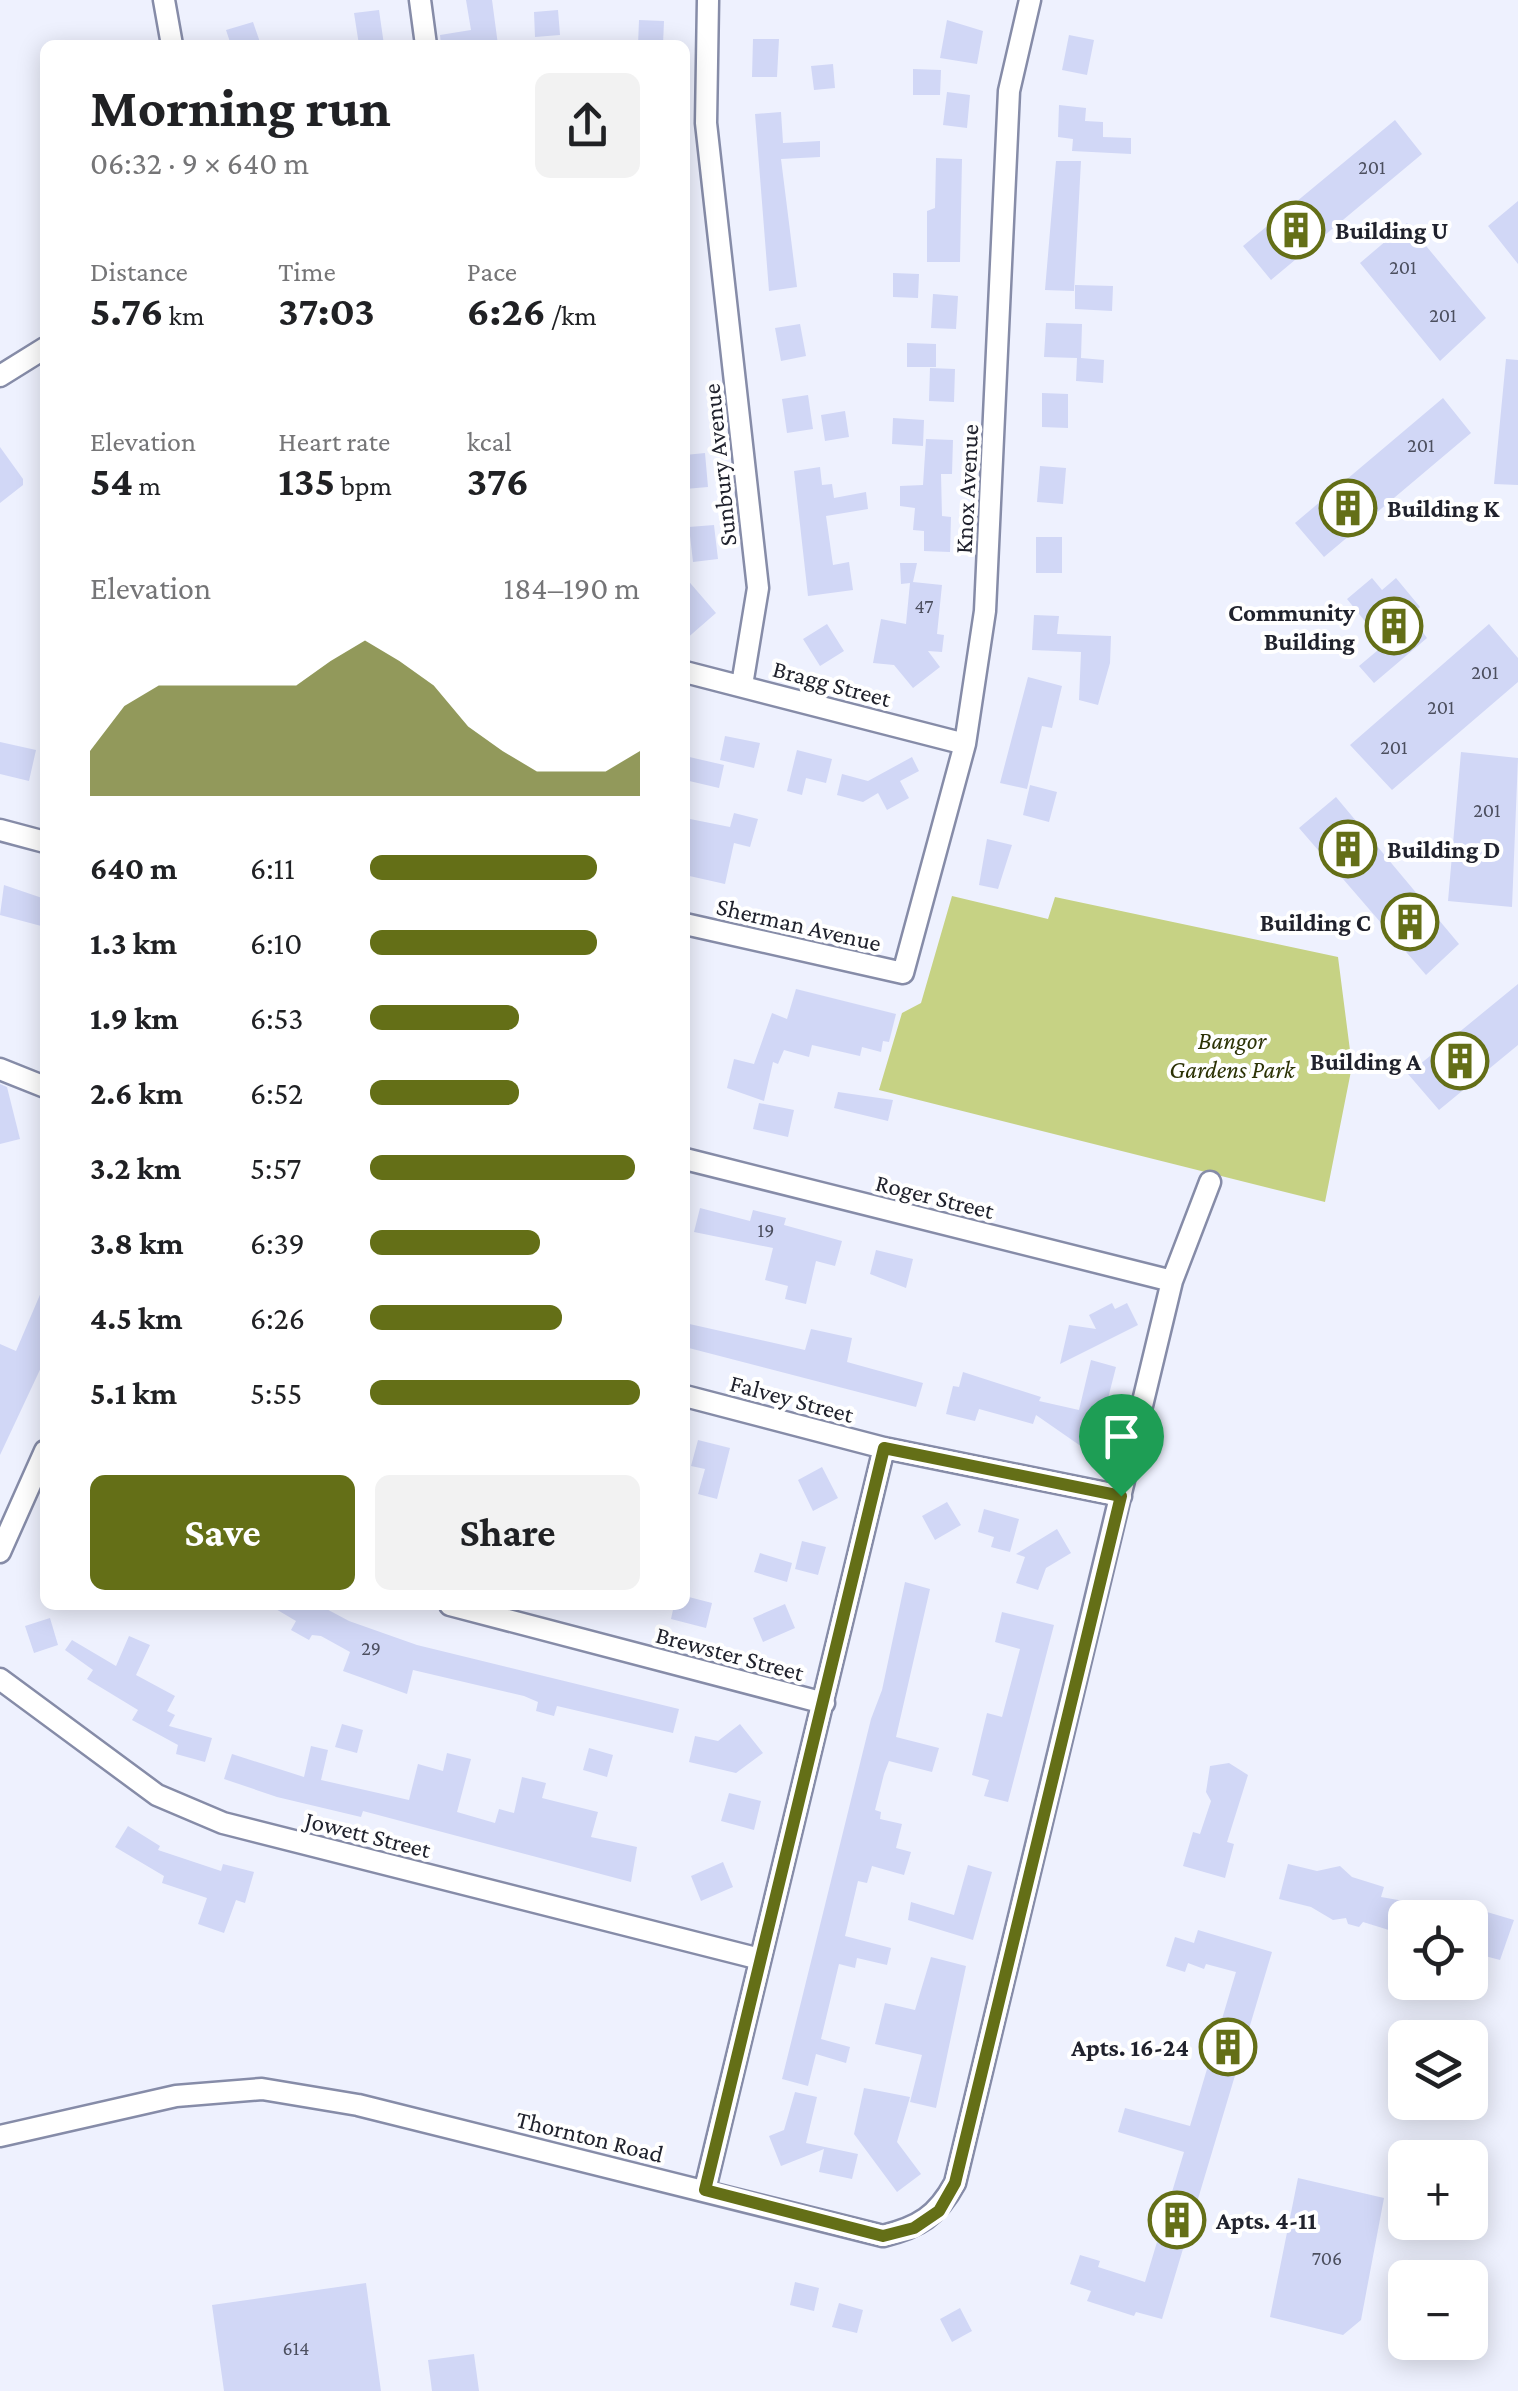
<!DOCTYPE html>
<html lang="en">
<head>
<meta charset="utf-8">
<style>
  :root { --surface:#fff; --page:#f2f2f2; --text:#202124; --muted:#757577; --accent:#646f17 }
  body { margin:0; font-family:"Crimson Pro",serif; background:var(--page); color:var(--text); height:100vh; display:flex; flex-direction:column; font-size:38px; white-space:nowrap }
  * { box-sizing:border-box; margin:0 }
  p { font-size:32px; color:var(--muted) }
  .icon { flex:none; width:55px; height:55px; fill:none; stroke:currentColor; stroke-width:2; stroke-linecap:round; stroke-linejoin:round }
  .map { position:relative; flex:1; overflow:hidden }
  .details { position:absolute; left:40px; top:40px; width:650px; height:1570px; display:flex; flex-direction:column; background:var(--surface); border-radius:15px; box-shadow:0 5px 25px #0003 }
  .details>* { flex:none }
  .controls { position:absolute; left:1388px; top:1900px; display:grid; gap:20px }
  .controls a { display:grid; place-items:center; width:100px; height:100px; border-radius:15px; background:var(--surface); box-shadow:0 5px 25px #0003; font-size:50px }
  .pin { position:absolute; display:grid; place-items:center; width:85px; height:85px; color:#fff; margin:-102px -42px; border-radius:50% 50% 50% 0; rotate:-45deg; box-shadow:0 0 10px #0007 }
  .pin .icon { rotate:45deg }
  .round { display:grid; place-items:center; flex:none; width:105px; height:105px; border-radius:15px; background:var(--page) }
  .head { display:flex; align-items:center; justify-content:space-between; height:170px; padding:0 50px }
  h1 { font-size:55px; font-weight:700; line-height:75px }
  .metrics { display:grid; grid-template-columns:repeat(3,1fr); gap:15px; height:170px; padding:10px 50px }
  .metrics div { display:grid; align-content:center }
  .metrics b { font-size:42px; font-weight:700 }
  .metrics small { font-size:28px; font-weight:400 }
  .metrics p { font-size:28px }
  .chart { height:280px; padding:20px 50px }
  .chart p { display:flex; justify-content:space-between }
  .chart svg { width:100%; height:180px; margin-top:10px; fill:var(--accent); opacity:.7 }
  .button { display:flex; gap:20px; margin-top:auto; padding:20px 50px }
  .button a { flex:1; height:115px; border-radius:15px; background:var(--accent); color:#fff; font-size:40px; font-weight:700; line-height:115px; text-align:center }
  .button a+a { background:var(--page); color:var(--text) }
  ul { padding:0 50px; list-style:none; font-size:32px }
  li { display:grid; grid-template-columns:160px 120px 1fr; align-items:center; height:75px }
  li i { height:25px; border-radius:12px; background:var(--accent) }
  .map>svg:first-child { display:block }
</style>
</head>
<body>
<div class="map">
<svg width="1518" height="2391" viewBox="0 0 1518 2391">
  <rect width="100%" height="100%" fill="#eef1fe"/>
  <path fill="#c6d284" d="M952,896l96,23 7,-22 283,60 14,109 -27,136 -446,-112 23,-77 19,-10z"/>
  <path fill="#d1d7f6" d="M466,0h26l6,45h-57l-1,-10 31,-5z
    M379,10l5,35h-25l-5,-32z
    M558,10l2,25 -25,2 -1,-25z
    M639,20l25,1 -1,24h-25z
    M947,20l36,11 -6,33 -37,-6z
    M253,22l8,23h-30l-5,-15z
    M1069,35l25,5 -7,35 -25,-5z
    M753,39h26l-2,38h-25z
    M833,64l2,24 -21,2 -3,-24z
    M913,69l28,1 -1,25h-27z
    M947,92l23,3 -3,33 -24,-3z
    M1059,105l27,3 -1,13 18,1v15l28,1v16l-59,-3 1,-12 -15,-2z
    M781,112l2,31 37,-2v16l-39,2 16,128 -28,4 -14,-177z
    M1395,120l27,34 -151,126 -28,-34z
    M936,158l26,1 -2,103h-33v-51l8,-3z
    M1056,161h25l-7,130 -29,-1z
    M1518,201v63l-30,-38z
    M1407,223l79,95 -46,43 -80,-98z
    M893,273l26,1 -1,24 -25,-1z
    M1075,285l38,1 -1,25 -37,-2z
    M933,294l25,2 -2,33 -25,-1z
    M1046,323l36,1 -1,34 23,2 -1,23 -27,-2 1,-23 -33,-1z
    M800,324l6,32 -25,5 -6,-33z
    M907,343l29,1v23h-29z
    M1506,359l12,1v125l-24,-1z
    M930,368l25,1 -1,33 -25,-1z
    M1042,393l26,1v34l-26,-1z
    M808,395l5,34 -26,4 -5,-34z
    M1443,398l28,35 -147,124 -29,-34z
    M845,411l4,26 -24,4 -4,-26z
    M893,418l31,2 -1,26 -31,-2z
    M926,439l27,1 -1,34h-11l1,42 9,1 -1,35 -26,-1v-20l-11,-1 2,-22 -15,-2v-20l23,-1z
    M0,447l23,32v6l-23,18z
    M705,453l3,34 -23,2v-34z
    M1040,466l26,2 -3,36 -26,-2z
    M820,467l2,18 10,-1 2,14 32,-6 2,17 -42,7 7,49 16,-3 4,28 -45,6 -14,-125z
    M714,525l4,34 -25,3 -4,-35z
    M1036,537h26v36h-26z
    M900,563h17l-4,19 29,3 -5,49 7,1 -2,17 -14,-1 12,16 -27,21 -19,-23 -21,-2 8,-44 25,5 4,-41 -9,1z
    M685,577l31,36 -31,27z
    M1372,578l10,12 14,-12 24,29 -10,8 17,23 -53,45 -15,-17 25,-21 -37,-46z
    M1034,615l25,1 -2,18 54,2 -1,27 -12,42 -19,-5 2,-48 -49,-2z
    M827,624l17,27 -24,15 -17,-27z
    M1489,624l29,34v24l-126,108 -42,-45z
    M1028,677l34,9 -10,42 -10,-2 -15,63 -27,-6z
    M725,736l35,7 -6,25 -34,-8z
    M0,742l36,8 -7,31 -29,-7z
    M797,750l35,9 -6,24 -20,-5 -4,17 -15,-4z
    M1461,752l57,6 -6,149 -64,-6z
    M685,756l39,9 -5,23 -34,-8z
    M912,757l7,14 -19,10 9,17 -22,12 -9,-17 -15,9 -26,-7 5,-21 26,7z
    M1030,785l27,7 -8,30 -26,-7z
    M1336,797l123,147 -33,31 -127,-147z
    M734,813l24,6 -8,28 -16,-4 -9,41 -40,-9v-57l45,9z
    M987,839l25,6 -14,44 -19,-4z
    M4,885l41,14v28l-45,-12z
    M1518,984v61l-79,65 -31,-36z
    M796,989l100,25 -7,28 -6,-1 -2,11 -19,-5 -2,9 -48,-11 -3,12 -25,-7 -6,14 -5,-2 -9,39 -37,-13 7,-29 20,5 18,-51 15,6z
    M0,1084l7,3 13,52 -20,5z
    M838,1092l55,8 -5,21 -54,-13z
    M759,1103l35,7 -6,27 -35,-8z
    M700,1208l50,13 3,-11 33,8 -2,7 58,16 -7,25 -19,-5 -10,43 -21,-5 3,-13 -23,-6 8,-32 -79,-16z
    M876,1250l37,9 -7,29 -36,-14z
    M45,1283v76l-45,96v-111l16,7z
    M1112,1303l3,6 12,-6 11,22 -78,39 9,-39 27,4 -7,-14z
    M685,1323l120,27 6,-21 41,9 -5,24 76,21 -7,24 -231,-60z
    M1091,1360l25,7 -15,59 -16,23 -49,-34 -3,9 -54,-15 -4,12 -29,-7 7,-28 6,1 4,-15 78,25 -2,4 40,9z
    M698,1440l32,8 -13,51 -19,-5 7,-25 -14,-3z
    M822,1467l16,31 -25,13 -15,-31z
    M947,1502l14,23 -26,15 -13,-24z
    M984,1509l35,10 -9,33 -19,-5 3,-10 -16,-5z
    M1057,1529l14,24 -25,15 -8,22 -22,-7 9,-26 -9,-3z
    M802,1541l24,6 -8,28 -23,-6z
    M760,1553l32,10 -5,19 -33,-10z
    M905,1582l25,7 -34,148 43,11 -7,24 -43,-11 -5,13 -9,36 6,2 -1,7 22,5 -6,24 15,4 -7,23 -32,-9 -5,17 -9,-2 -13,55 46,12 -4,17 -30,-7 -2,10 -16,-4 -18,75 29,8 -4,16 -30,-9 -8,32 -26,-7 89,-360 11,-29z
    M685,1596l27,7 -6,25 -35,-9 3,-14h11z
    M785,1604l10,24 -32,14 -10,-24z
    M269,1605h50l30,16 68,24 262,64 -6,24 -116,-27 -3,10 -18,-5 2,-9 -14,-6 -111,-26 -6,24 -64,-23 7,-19 -29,-16 -9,-1 -3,5 -18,-10 5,-9z
    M1002,1612l52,13 -46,177 -24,-6 5,-16 -17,-5 15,-62 15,4 18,-68 -25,-7z
    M50,1618l8,27 -24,8 -9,-27z
    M129,1636l21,9 -14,30 39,21 -8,15 8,4 -6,11 43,12 -7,24 -29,-8 2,-9 -46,-25 6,-10 -51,-31 6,-9 -28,-20 7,-10 44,26z
    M342,1724l21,6 -6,23 -22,-6z
    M740,1724l23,29 -27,20 -47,-11 6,-26 23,5z
    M311,1746l17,4 -7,30 88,20 9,-36 25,7 4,-18 24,6 -14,53 38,11 4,-14 15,4 8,-36 24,6 -4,15 56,14 -7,25 46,10 -6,35 -268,-71 -2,6 -84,-20 -53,-18 8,-25 72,23z
    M589,1748l24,7 -6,22 -24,-7z
    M1229,1763l19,12 -21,67 7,2 -9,34 -42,-12 10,-34 7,2 11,-33 -5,-9 4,-26z
    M729,1793l32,8 -7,29 -33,-9z
    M128,1826l32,20 -2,4 63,21 2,-7 31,8 -9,31 -9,-3 -12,33 -26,-9 9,-26 -45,-15 2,-7 -49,-29z
    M723,1862l10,25 -32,14 -10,-25z
    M1288,1864l29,7 23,-5 12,11 32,10 -3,10 69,12v9h-45v17l-42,-13 -4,5 -11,-3 -2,-6 -13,2 -22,-13 -32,-8z
    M968,1865l24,7 -19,68 -65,-20 3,-18 43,13z
    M1470,1901l17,11 27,8 -14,40 -19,-5 -11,2z
    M1198,1930l74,22 -110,367 -26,-7 -2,4 -47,-15 4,-10 -21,-7 10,-29 20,6 -2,6 47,15 39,-130 -66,-20 7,-24 65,18 46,-154 -30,-8 -2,5 -16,-6 -3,9 -19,-6 9,-29 19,6z
    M931,1957l35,9 -30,142 -26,-6 12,-47 -47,-11 10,-41 30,7z
    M864,2088l46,9 -13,45 24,32 -24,18 -43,-58z
    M795,2092l22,5 -11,46 52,11 -6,25 -33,-7 5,-23 -43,17 -12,-30 15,-6z
    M1298,2178l86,20 -23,122 -18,15 -73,-18z
    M795,2282l24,6 -5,23 -24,-6z
    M366,2283l15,108h-157l-12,-86z
    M839,2303l24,7 -6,23 -25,-6z
    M960,2308l12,23 -20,11 -12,-23z
    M474,2354l5,37h-47l-4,-31z"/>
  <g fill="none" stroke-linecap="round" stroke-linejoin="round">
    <g stroke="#868ca8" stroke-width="25">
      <path id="street" d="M164,0l8,45
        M420,0l6,45
        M708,0l-2,123 52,465 -16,97
        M0,376l45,-28
        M685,672l280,72
        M0,830l45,12
        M685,924l218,49 62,-229 20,-133 24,-520 21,-91
        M0,1069l45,18
        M685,1159l487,122
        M685,1396l199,52 237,48
        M0,1552l45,-101
        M450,1605l374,98
        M0,1679l157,116 66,28 537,136
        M0,2136l176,-40 86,-7 96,16 525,131c36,-9 54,-20 72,-53l217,-902 38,-99
        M705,2189l179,-741"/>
    </g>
    <use href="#street" stroke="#fff" stroke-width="20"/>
  </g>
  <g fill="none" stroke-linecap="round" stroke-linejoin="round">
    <g stroke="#fff" stroke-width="20">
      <path id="route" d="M884,1448l237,48 -166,687 -16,28 -25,17 -31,8 -178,-46z"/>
    </g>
    <use href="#route" stroke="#646f17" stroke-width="12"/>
  </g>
  <defs>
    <g id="building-ring" transform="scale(2.875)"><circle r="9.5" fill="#fff" stroke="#646f17" stroke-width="1.5"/><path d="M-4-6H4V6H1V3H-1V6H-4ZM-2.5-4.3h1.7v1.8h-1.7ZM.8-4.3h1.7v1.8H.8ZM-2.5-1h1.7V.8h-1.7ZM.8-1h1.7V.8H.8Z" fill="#646f17"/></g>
  </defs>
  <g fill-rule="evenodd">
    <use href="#building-ring" x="1296" y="230"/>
    <use href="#building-ring" x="1348" y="508"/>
    <use href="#building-ring" x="1394" y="626"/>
    <use href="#building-ring" x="1348" y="849"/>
    <use href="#building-ring" x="1410" y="922"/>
    <use href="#building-ring" x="1460" y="1061"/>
    <use href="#building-ring" x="1228" y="2047"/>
    <use href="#building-ring" x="1177" y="2220"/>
  </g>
  <g text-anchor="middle" stroke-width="8" stroke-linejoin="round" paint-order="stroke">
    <g font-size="20" fill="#4c4f5f">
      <text x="1372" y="174">201</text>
      <text x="1403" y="274">201</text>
      <text x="1443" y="322">201</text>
      <text x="1421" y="452">201</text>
      <text x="924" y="613">47</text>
      <text x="1485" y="679">201</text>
      <text x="1441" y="714">201</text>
      <text x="1394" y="754">201</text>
      <text x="1487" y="817">201</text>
      <text x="766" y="1237">19</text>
      <text x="371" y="1655">29</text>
      <text x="1327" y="2265">706</text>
      <text x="296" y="2355">614</text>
    </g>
    <g font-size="25" font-weight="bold" fill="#20222d" stroke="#fff" text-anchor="start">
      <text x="1335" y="239">Building U</text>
      <text x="1387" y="517">Building K</text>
      <text x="1355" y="621" text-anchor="end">Community<tspan x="1355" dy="29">Building</tspan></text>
      <text x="1387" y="858">Building D</text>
      <text x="1371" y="931" text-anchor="end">Building C</text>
      <text x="1421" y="1070" text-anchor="end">Building A</text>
      <text x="1189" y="2056" text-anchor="end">Apts. 16-24</text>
      <text x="1216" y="2229">Apts. 4-11</text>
    </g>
    <g font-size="25" fill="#20222d" stroke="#fff">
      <text transform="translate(719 465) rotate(-96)" y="9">Sunbury Avenue</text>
      <text transform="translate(966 489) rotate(-87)" y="9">Knox Avenue</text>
      <text transform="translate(832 683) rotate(15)" y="9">Bragg Street</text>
      <text transform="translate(799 924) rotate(13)" y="9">Sherman Avenue</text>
      <text transform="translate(935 1196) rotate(14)" y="9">Roger Street</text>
      <text transform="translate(792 1398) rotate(15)" y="9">Falvey Street</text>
      <text transform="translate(730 1653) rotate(15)" y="9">Brewster Street</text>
      <text transform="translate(368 1834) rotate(14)" y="9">Jowett Street</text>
      <text transform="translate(590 2136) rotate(14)" y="9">Thornton Road</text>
    </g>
    <g font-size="25" font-style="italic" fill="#2c3205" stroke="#fff">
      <text x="1232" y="1049">Bangor<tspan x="1232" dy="29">Gardens Park</tspan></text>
    </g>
  </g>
</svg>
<div class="controls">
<a><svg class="icon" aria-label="locate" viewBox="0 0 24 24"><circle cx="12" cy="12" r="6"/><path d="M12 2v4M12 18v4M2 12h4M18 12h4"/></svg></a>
<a><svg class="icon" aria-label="layers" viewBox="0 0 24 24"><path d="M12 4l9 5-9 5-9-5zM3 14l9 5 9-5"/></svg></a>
<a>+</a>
<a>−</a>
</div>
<div class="pin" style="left:1121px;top:1496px;background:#1e9e55"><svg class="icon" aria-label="arrive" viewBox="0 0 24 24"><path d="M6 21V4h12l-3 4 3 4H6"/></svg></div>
<section class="details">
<div class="head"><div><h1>Morning run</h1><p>06:32 · 9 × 640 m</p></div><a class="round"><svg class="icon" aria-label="share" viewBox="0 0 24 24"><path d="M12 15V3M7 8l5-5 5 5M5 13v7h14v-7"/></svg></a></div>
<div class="metrics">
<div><p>Distance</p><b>5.76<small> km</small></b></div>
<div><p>Time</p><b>37:03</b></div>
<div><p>Pace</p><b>6:26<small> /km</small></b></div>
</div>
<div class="metrics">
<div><p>Elevation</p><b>54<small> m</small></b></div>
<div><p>Heart rate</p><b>135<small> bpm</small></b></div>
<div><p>kcal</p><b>376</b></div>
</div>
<div class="chart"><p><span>Elevation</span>184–190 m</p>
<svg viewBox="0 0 160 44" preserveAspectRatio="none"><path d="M0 44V33L10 22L20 17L30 17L40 17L50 17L60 17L70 11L80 6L90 11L100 17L110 27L120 33L130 38L140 38L150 38L160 33V44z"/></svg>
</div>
<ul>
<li><b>640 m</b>6:11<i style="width:84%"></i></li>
<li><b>1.3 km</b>6:10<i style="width:84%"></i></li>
<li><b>1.9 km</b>6:53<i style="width:55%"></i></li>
<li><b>2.6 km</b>6:52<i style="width:55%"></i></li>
<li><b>3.2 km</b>5:57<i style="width:98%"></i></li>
<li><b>3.8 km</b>6:39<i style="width:63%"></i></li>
<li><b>4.5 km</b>6:26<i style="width:71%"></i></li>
<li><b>5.1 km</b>5:55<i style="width:100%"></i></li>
</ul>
<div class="button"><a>Save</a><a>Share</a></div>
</section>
</div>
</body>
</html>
